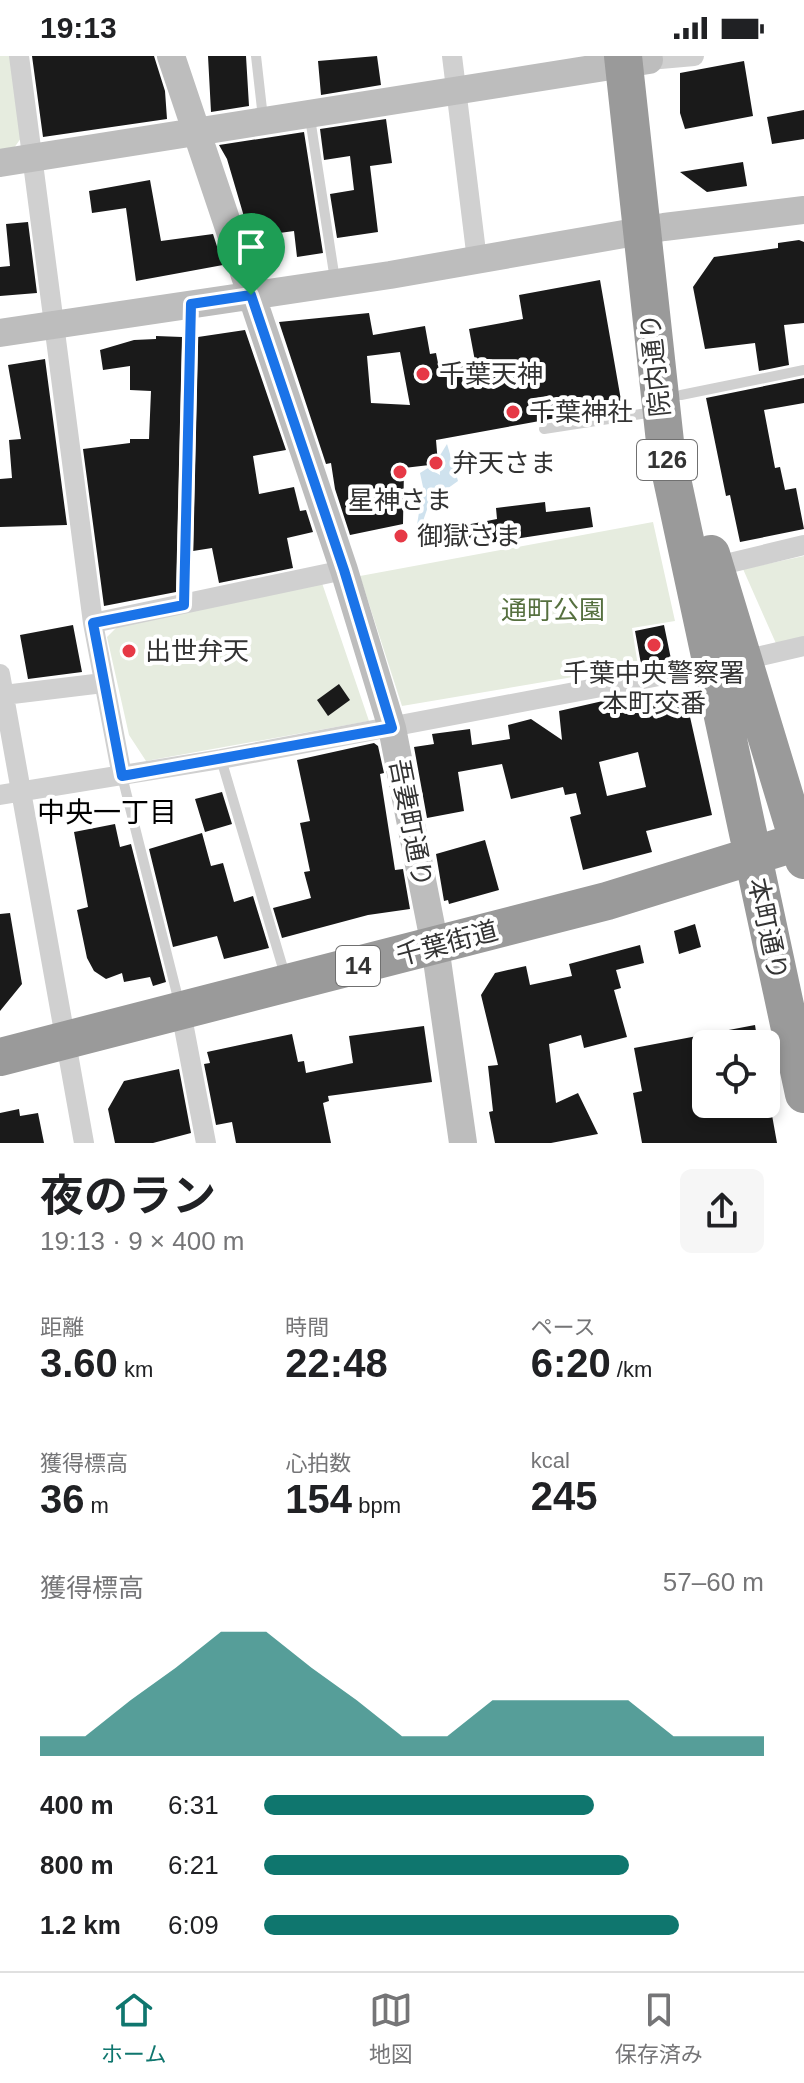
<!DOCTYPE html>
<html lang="ja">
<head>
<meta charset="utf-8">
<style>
  :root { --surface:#fff; --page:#f6f6f6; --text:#202124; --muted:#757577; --line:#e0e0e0; --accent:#0f766e }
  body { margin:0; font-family:Arial,"Noto Sans JP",sans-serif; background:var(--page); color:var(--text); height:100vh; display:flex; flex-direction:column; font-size:30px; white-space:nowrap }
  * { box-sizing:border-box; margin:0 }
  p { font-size:26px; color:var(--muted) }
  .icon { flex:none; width:44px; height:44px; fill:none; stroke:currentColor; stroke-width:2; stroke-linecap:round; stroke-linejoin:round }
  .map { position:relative; height:1087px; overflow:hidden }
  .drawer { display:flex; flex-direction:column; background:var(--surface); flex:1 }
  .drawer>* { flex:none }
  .controls { position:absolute; left:692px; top:974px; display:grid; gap:16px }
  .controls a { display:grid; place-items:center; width:88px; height:88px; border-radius:12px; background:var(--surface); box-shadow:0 4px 12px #0003; font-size:40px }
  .pin { position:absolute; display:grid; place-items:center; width:68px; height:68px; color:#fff; margin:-82px -34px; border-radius:50% 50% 50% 0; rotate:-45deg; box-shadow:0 0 8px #0007 }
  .pin .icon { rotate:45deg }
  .round { display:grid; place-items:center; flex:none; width:84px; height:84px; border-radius:12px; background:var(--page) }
  .head { display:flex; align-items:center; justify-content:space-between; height:136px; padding:0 40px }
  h1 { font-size:44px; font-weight:700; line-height:60px }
  .metrics { display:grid; grid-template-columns:repeat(3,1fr); gap:12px; height:136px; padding:8px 40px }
  .metrics div { display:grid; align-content:center }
  .metrics b { font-size:40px; font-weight:700 }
  .metrics small { font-size:22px; font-weight:400 }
  .metrics p { font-size:22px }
  .chart { height:224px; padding:16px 40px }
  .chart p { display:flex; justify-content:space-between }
  .chart svg { width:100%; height:144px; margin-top:8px; fill:var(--accent); opacity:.7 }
  ul { padding:0 40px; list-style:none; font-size:26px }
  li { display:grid; grid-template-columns:128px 96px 1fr; align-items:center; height:60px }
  li i { height:20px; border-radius:10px; background:var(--accent) }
  .status { display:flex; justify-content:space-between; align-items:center; height:56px; padding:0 40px; background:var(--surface); direction:ltr }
  .status svg { height:22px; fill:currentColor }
  .menu { display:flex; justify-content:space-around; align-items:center; height:112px; border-top:2px solid var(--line); background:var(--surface); font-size:22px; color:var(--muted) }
  .menu a { display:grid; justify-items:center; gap:4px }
  .menu .selected { color:var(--accent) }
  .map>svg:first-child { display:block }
</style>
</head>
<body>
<div class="status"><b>19:13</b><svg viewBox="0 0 49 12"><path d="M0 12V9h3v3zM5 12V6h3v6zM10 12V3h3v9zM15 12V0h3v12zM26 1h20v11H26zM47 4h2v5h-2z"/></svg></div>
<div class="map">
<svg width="804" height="1087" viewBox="0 0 804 1087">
  <rect width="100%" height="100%" fill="#fff"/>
  <path fill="#e6ecdf" d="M0,0h11l10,82 -7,10 -14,2z
    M653,466l22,99 -43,7 6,38 -236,40 -42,-130z
    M804,500v86l-26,6 -35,-79z
    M322,527l47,138 -223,40 -17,-26 -22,-98 10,-10z"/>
  <path fill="#cfe2ee" d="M447,388l11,37 -28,20 -7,20 -6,4 6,-38 -3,-14 8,-5 12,7 -1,-18z"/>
  <path fill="#1a1a1a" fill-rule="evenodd" d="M32,0h122l11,35 2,28 -124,18z
    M208,0h38l3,50 -38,6z
    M377,0l4,29 -60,10 -3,-34z
    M744,5l9,55 -68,13 -5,-16v-40z
    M804,54v29l-32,5 -5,-27z
    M386,63l6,44 -22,3 8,66 -41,6 -7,-44 24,-4 -4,-34 -26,4 -4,-31z
    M304,76l19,121 -26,4 -3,-26 -44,6 -23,-78 -8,-14z
    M743,106l4,24 -40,6 -27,-20z
    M150,124l11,61 52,-7 10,31 -87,16 -10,-73 -34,5 -3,-22z
    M28,166l9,71 -37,3v-29l10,-1 -4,-42z
    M799,184l5,2v81l-20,2 5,40 -30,6 -4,-28 -50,6 -12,-62 21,-30 64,-9v-5z
    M600,224l22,126 -186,34 2,24 -34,4 -1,56 -53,11 -15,-46 -4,-26 -5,1 -47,-142 90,-9 4,22 52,-9 5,28 6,-1 3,15 36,-7 -6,-32 54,-10 -4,-24zM400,296l10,53 -39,-2 -4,-47z
    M245,274l41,120 -33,6 6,38 35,-7 6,24 6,-1 7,22 -26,6 6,30 -74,15 -7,-35 -19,3 5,-214z
    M156,280l26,1 -6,255 -72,14 -21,-157 47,-6v-4h19l2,-48 -21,-1v-24l-27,4 -3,-20 34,-10 22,-1z
    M45,303l22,166 -67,2v-48l12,-1 -3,-38 12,-1 -13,-74z
    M804,322v25l-40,7 11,58 5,-1 5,23 11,-2 8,41 -64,13 -10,-47 -4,1 -20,-98z
    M545,446l1,10 44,-5 3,20 -111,17 -32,-16 47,-9 -1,-11z
    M73,569l9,47 -54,7 -8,-44z
    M664,569l7,34 -30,5 -6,-33z
    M339,628l11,16 -22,16 -11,-16z
    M684,634l28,125 -66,16 6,21 -69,18 -13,-53 11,-3 -5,-21 -11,2 -2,-8 -52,12 -9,-35 -44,8 6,39 -37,7 -13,-71 20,-3 -2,-10 38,-5 2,16 38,-6 -2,-14 23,-6 31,21 -3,-29 57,-13 1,6 15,-3 1,3zM638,696l8,35 -39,9 -8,-34z
    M374,687l4,3 6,27 -4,1 15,96 8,-1 7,40 -42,6 -86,23 -9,-30 38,-10 -7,-26 6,-1 -10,-48 10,-2 -13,-61z
    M222,736l10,32 -27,8 -10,-33z
    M115,768l5,23 11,-3 35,138 -13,4 -3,-9 -26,5 -2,-9 -16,6 -12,-8 -7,-13 -10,-48 11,-3 -14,-75z
    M202,777l9,33 12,-3 11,39 19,-6 16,52 -45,11 -7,-23 -44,11 -24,-98z
    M485,784l14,50 -50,14 -1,-4 -4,1 -8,-47z
    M10,857l12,71 -22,27v-97z
    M695,868l6,23 -22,7 -5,-23z
    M640,889l4,18 -28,7 5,18 -7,2 13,47 -43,11 -3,-13 -32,9 7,59 22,-10 20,41 -47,9h-56l-6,-31 4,-1 -5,-45 10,-1 -17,-70 14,-22 31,-7 4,19 42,-9 -3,-12z
    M755,969l3,19h-52v60h64l7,39h-135l-9,-50 9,-2 -8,-43z
    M424,970l8,56 -104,14 1,5 -6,2 8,40h-95l-4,-21 -16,3 -12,-61 6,-1 -3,-11 85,-18 6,28 6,-1 2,12 47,-10 -4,-27z
    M179,1013l12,64 -38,10h-38l-7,-34 16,-28z
    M19,1053l1,7 18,-3 6,30h-44v-30z"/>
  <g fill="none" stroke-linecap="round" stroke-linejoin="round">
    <path stroke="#d0d0d0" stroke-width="10" d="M256,0l7,62
      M310,62l25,162
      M681,339l123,-25
      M544,373l110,-17
      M184,549l7,-299
      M221,703l64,216
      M122,720l57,226"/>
    <path stroke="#d0d0d0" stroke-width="20" d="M19,0l74,567 29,153
      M452,0l25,204
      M649,4l45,-4
      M713,511l91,-22
      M93,567l251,-53
      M744,604l60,-14
      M0,618l84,469
      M4,639l99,-12
      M0,739l221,-36 491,-93
      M181,956l25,131"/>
    <path stroke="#bdbdbd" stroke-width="28" d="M171,0l173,514 48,158 43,218 28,197
      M0,107l649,-103
      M0,277l390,-58 274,-48 140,-17"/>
    <path stroke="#9a9a9a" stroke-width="38" d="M623,0l43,395 138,643
      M711,498l93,306
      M0,1001l607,-156 197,-61"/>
  </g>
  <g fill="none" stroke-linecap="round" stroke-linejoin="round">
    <g stroke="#fff" stroke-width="16">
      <path id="route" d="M251,239l93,275 48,158 -270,48 -29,-153 91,-18 7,-301z"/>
    </g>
    <use href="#route" stroke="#1a73e8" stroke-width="10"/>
  </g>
  <g fill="#e63946" stroke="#fff" stroke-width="3">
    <circle cx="423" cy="318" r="8"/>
    <circle cx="513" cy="356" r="8"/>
    <circle cx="436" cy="407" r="8"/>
    <circle cx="400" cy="416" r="8"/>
    <circle cx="401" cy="480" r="8"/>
    <circle cx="654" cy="589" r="8"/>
    <circle cx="129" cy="595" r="8"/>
  </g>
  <g text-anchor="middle" stroke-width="8" stroke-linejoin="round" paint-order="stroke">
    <g fill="#fff" stroke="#707070" stroke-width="2">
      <rect x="637" y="384" width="60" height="40" rx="6"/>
      <rect x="336" y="890" width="44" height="40" rx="6"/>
    </g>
    <g font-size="24" font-weight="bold" fill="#333">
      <text x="667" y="412">126</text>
      <text x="358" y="918">14</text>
    </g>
    <g font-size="26" fill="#333" stroke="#fff">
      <text transform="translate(655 309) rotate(-96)" y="9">院内通り</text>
      <text transform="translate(411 767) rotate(79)" y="9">吾妻町通り</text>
      <text transform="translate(768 873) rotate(78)" y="9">本町通り</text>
      <text transform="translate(447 887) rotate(-15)" y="9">千葉街道</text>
    </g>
    <g font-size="26" fill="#333" stroke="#fff" text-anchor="start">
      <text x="439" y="327">千葉天神</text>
      <text x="529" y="365">千葉神社</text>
      <text x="452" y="416">弁天さま</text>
      <text x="400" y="453" text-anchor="middle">星神さま</text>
      <text x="417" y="489">御獄さま</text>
      <text x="145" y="604">出世弁天</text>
      <text x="654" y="626" text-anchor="middle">千葉中央警察署<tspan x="654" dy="30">本町交番</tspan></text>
    </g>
    <g font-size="26" fill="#56703f" stroke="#fff">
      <text x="553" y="563">通町公園</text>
    </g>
    <g font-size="28" fill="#000" stroke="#fff">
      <text x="107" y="766">中央一丁目</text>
    </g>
  </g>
</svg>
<div class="controls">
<a><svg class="icon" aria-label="locate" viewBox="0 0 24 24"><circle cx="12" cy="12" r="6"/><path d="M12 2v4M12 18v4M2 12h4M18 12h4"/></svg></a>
</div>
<div class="pin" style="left:251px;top:239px;background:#1e9e55"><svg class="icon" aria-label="arrive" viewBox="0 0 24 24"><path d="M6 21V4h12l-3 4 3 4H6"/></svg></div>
</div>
<section class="drawer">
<div class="head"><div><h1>夜のラン</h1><p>19:13 · 9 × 400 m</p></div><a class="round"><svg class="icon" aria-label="share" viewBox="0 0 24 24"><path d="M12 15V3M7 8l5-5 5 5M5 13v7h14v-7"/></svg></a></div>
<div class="metrics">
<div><p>距離</p><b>3.60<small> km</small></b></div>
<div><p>時間</p><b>22:48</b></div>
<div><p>ペース</p><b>6:20<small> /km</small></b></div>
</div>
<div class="metrics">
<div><p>獲得標高</p><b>36<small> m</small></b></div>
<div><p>心拍数</p><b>154<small> bpm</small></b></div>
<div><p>kcal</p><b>245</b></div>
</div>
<div class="chart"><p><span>獲得標高</span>57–60 m</p>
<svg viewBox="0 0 160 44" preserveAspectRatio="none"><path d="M0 44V38L10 38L20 27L30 17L40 6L50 6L60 17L70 27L80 38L90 38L100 27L110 27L120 27L130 27L140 38L150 38L160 38V44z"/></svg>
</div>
<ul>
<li><b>400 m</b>6:31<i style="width:66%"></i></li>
<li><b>800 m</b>6:21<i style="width:73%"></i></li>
<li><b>1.2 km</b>6:09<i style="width:83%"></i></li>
</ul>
</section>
<nav class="menu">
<a class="selected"><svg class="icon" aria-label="home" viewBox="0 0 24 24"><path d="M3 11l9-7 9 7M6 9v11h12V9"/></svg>ホーム</a>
<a><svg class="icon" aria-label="map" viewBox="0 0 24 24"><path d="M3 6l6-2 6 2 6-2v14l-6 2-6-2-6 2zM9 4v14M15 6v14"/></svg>地図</a>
<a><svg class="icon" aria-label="saved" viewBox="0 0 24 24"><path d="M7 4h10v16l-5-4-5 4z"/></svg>保存済み</a>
</nav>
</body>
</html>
